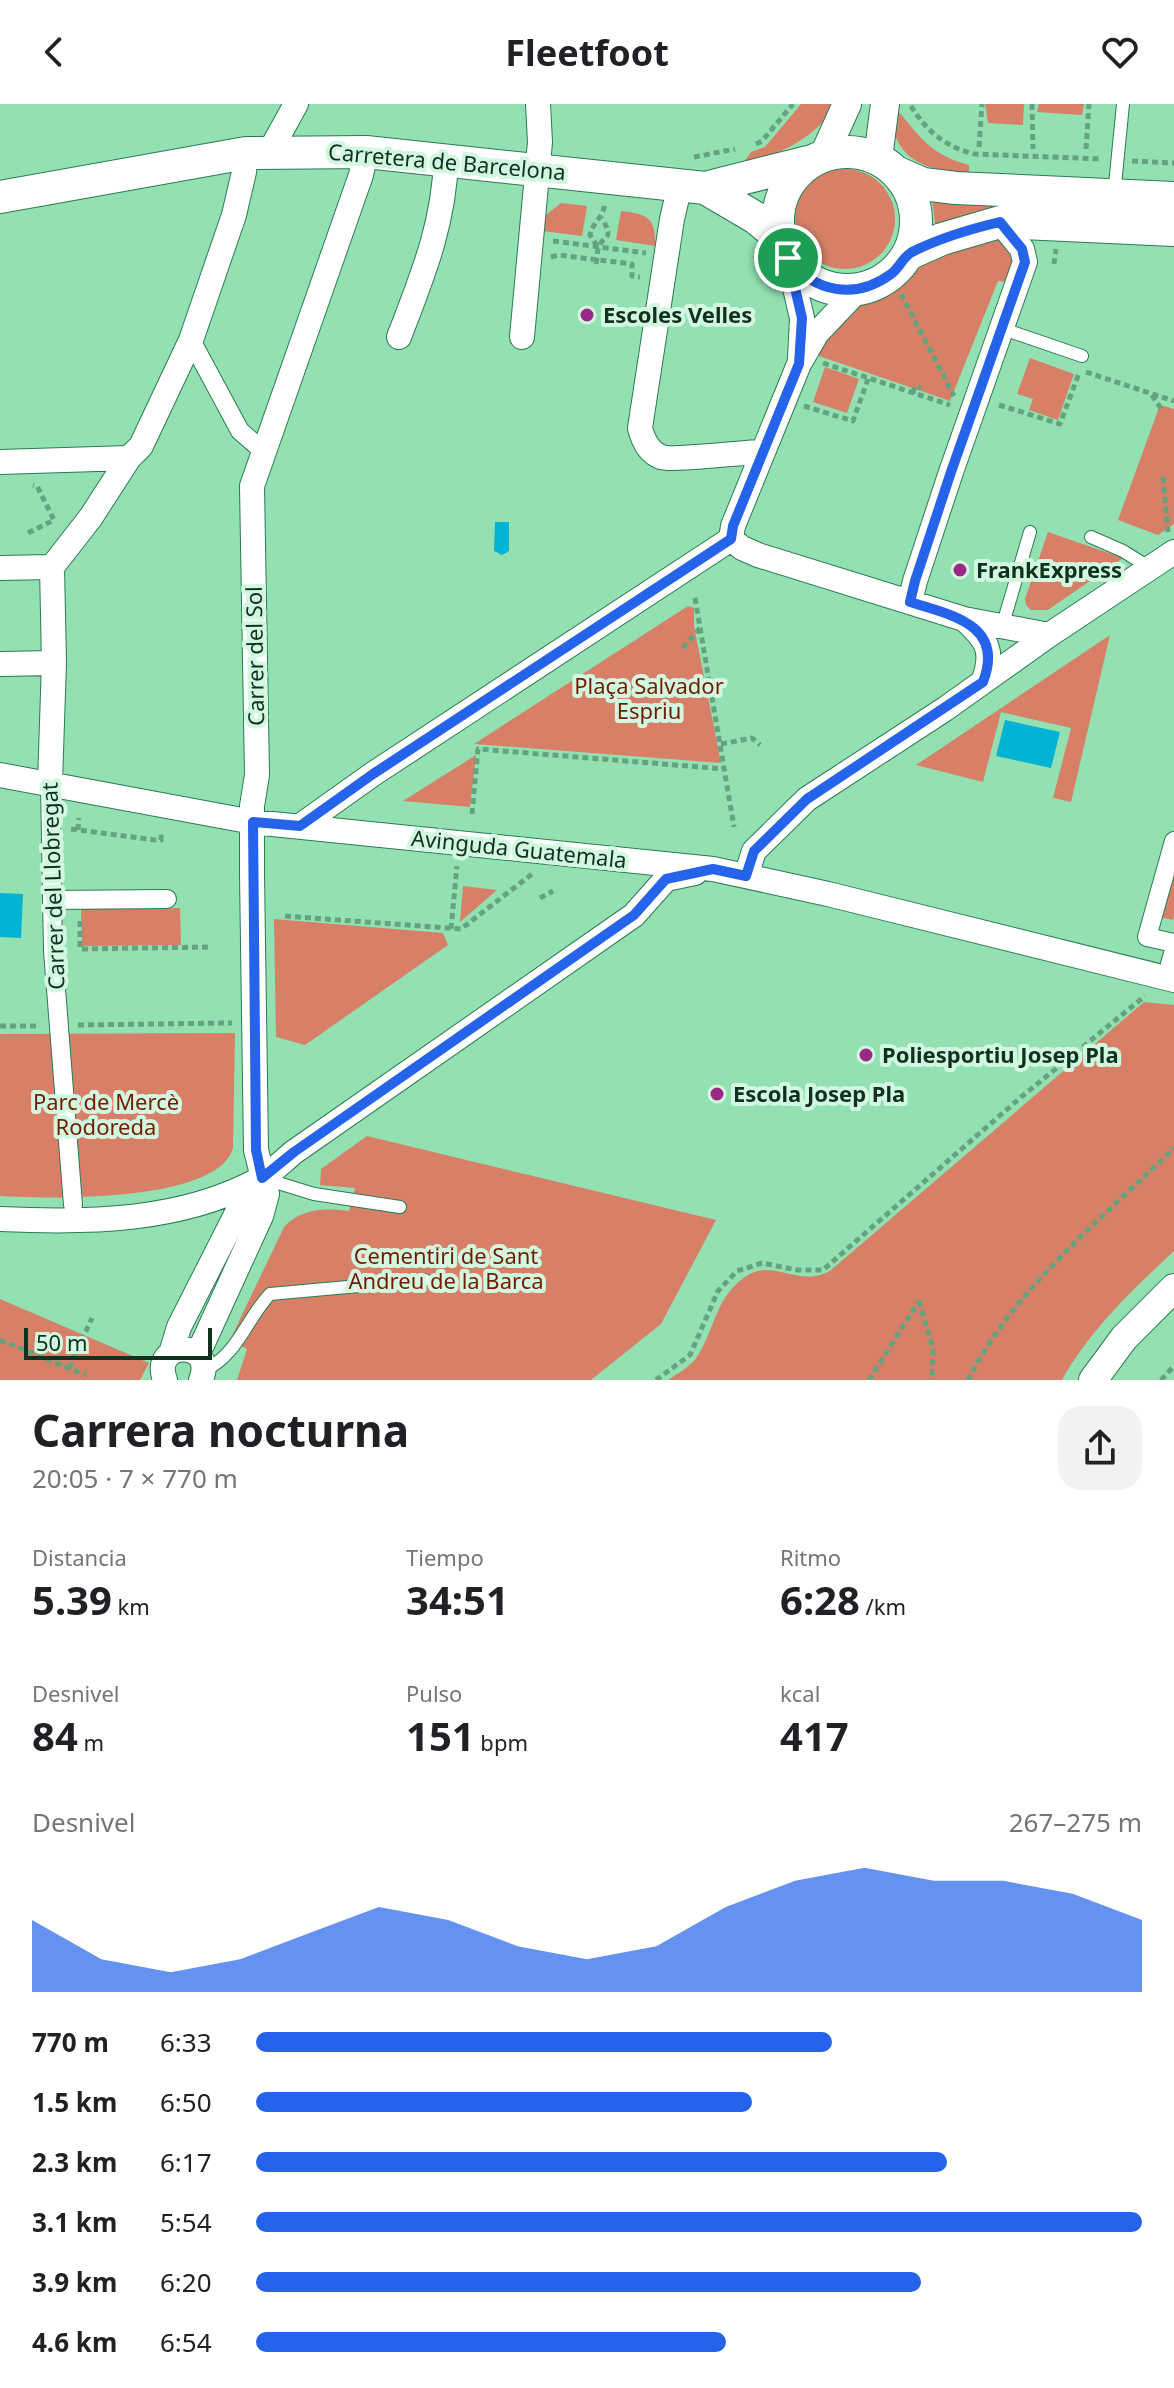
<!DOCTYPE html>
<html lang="es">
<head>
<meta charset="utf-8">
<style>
  :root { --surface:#fff; --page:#f2f2f2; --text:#202124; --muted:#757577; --accent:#2563eb }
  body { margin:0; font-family:"Noto Sans",sans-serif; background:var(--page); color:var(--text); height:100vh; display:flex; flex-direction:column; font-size:30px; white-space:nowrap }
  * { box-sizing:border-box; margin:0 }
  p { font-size:26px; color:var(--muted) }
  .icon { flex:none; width:44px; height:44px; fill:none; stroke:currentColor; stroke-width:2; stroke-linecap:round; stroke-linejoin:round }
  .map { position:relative; height:1276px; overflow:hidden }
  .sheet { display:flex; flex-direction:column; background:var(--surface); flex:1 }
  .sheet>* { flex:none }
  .scale { position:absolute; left:24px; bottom:20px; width:188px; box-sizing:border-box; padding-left:8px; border:4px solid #10311f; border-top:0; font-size:22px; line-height:28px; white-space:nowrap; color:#10311f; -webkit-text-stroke:6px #d2f8e0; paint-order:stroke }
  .pin { position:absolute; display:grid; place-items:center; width:68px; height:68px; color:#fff; margin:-34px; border:4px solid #fff; border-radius:50%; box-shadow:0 2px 8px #0007 }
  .round { display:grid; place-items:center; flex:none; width:84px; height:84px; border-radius:24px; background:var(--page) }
  .overview { display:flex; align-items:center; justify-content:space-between; height:136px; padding:0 32px }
  h1 { font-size:44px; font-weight:700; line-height:60px }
  .metrics { display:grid; grid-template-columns:repeat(3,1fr); gap:12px; height:136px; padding:8px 32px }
  .metrics div { display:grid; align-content:center }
  .metrics b { font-size:40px; font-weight:700 }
  .metrics small { font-size:22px; font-weight:400 }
  .metrics p { font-size:22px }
  .chart { height:224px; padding:16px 32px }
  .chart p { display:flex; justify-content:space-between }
  .chart svg { width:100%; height:144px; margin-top:8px; fill:var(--accent); opacity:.7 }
  ul { padding:0 32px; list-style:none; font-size:26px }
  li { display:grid; grid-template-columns:128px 96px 1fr; align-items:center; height:60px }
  li i { height:20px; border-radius:10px; background:var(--accent) }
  header { display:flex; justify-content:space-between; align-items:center; height:104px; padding:0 32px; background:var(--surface); font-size:36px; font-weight:700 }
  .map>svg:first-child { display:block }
</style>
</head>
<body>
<header><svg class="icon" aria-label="back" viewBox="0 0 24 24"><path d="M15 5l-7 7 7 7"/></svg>Fleetfoot<svg class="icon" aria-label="heart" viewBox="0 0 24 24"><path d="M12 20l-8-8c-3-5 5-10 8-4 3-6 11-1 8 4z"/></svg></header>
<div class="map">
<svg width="1174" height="1276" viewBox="0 0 1174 1276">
  <rect width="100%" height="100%" fill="#93e1b2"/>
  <path fill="#d78067" d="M801,0h36c-24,37 -57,49 -97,63l11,-15 14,-5z
    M985,0h39l-1,21 -35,-2z
    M1039,0h45l-2,11 -45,-3z
    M889,7l12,3c21,27 34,42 68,51v9c-46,-5 -73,-12 -80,-63z
    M795 115a50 50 0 1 1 100 0a50 50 0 1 1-100 0Z
    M932,94l76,7 -72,26z
    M561,99l26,3 -5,30 -40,-5 4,-16z
    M621,107c26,3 35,6 34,35l-39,-6z
    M1002,133l14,21 -10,24 -8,-1 -48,120 -137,-47 36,-43 47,-23 28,-25 23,-15z
    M1030,254l44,16 -16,46 -29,-10 4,-11 -16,-5z
    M825,263l34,12 -12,34 -34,-11z
    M1160,301l14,4v115l-16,11 -40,-15z
    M1048,428l75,26 -75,52h-17l-5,-5 -1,-6z
    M688,502l6,2v18l27,137 -247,-19z
    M1110,531l-39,167 -18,-4 18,-70 -70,-16 -18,70 -67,-17z
    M476,651l-6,52 -67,-6z
    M1174,760v52l-1,4 -14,-3z
    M463,782l34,4 -37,32z
    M180,804l1,37 -99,1 -1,-37z
    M274,815l169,14 5,12 -143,100 -29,-8z
    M1144,898l30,3v246c-41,38 -85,80 -112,129h-394c10,-7 22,-13 29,-23 19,-30 18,-61 51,-82 25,-16 54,14 83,-5z
    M235,929l-2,115c-15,55 -186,51 -233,48v-162z
    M367,1032l349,84 -55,104 -70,56h-354l10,-31 -17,-9 54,-113c17,-19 42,-19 65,-16l6,-23 -35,-3 1,-16z
    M0,1195l149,64 -9,17h-140z"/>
  <path fill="#02b3d3" d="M495,418h14v29l-7,4 -8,-4z
    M1005,616l55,12 -9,36 -55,-12z
    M0,789l23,1 -2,44 -21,-1z"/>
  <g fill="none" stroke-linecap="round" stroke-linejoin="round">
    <g stroke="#2b7b52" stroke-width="14">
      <path id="service" d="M1114,91l9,-91
        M999,227l13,1 70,24
        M1091,433l32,14 27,17
        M1002,523l28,-95
        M262,1074l52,16 86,13
        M204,1267c35,-18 41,-50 66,-77l155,-14"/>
    </g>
    <g stroke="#2b7b52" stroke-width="20">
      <path id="pedestrian" d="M191,236l49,91 23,20
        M50,678l3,169 20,254
        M1174,737l-27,96 27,6
        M52,796l115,-1
        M1170,860l4,-14"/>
    </g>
    <g stroke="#2b7b52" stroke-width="26">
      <path id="minor" d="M270,47l26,-47
        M680,81l-8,34 -32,209c3,12 8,24 21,29 10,4 84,-5 101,-5
        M788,154l14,60 -2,40
        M399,233c23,-60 45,-112 47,-178
        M522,233l18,-195 -2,-38
        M0,358l129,-4
        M731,435l11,9 16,7 206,64 85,16
        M52,463l39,-50 38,-59 12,-12 50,-106 43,-125 10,-43 2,-19
        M0,464l52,-1
        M910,498l5,-21 36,-109 74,-210 -3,-13 -22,-27
        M964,515c23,21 31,32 19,63
        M0,560l54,-1
        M0,671l253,47 460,47 115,25 346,86
        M50,678l4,-119 -2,-96
        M300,722l73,-52 358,-235 2,-13 66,-162 18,-31 41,-43
        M746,772l8,-25 53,-52 138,-90 104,-74 125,-83
        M0,1115c88,4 181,3 260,-40 13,-7 24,-19 34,-27l340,-237 32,-36 29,-6
        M171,1249l8,-26 67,-132 15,-15
        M196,1249l7,-10 58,-127 6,-22 -11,-44 -4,-276v-68l5,-31 -5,-289 109,-311 5,-23
        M165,1276c-15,-40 52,-41 36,0"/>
    </g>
    <g stroke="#2b7b52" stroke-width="30">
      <path id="tertiary" d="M824,51l23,-51
        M878,54l7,-54
        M1093,1276l31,-42 50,-50"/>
    </g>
    <g stroke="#2b7b52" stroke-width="34">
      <path id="secondary" d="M778 117a69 69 0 1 1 138 0a69 69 0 1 1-138 0Z
        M898,69l25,11 33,4 218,10
        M705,84l51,30 23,19
        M0,93l246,-44 120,-1 339,36 103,-26
        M908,150l34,-15 58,-17 174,8"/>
    </g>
    <path stroke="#65a37e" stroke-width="5" stroke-dasharray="6 4" stroke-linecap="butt" d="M1032,0l1,45
      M911,2c15,25 35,41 63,48l128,5
      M756,40l6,-3 31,-37
      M979,43l3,-43
      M1086,45l3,-45
      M694,53l41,-8
      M1132,57l42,2
      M553,137l93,12
      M597,142l-7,-11c2,-12 12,-15 15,-31
      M551,153l8,-2 73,9v12l8,1
      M596,160c1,-5 1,-10 2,-15 6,-17 17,-7 4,-31
      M1054,160l2,-15
      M901,190l53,102
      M823,259l127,42
      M1086,268l88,29
      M913,289l2,-7 6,2
      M1152,291l10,15
      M999,301l61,19 19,-51
      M804,302l49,15 15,-42
      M1163,373l5,55
      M28,429l26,-13 -17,-34 -4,-1
      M695,494l39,229
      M683,544l17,-20
      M576,574l8,12
      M721,640l31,-6 8,7
      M472,710l6,-65 247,20
      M71,725l84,11h6v-8
      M78,726l1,-12
      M540,794l13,-7
      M285,812l176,13 71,-55
      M80,817v28l131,-2
      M451,825l6,-63
      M78,921l154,-2
      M0,922h40
      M919,1197l14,48 -1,31
      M0,1236l86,35
      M69,1264l23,-50
      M656,1276l34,-25 28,-64 19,-20 25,-8 35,7h26l197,-172 125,-102
      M869,1276l50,-79
      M968,1276c48,-94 132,-159 206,-232
      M1161,1276l13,-14"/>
    <use href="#service" stroke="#fff" stroke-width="12"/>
    <use href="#pedestrian" stroke="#fff" stroke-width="18"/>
    <use href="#minor" stroke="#fff" stroke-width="24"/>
    <use href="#tertiary" stroke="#fff" stroke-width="28"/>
    <use href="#secondary" stroke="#fff" stroke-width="32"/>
  </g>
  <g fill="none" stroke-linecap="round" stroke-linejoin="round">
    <g stroke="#fff" stroke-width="16">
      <path id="route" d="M1000,118l22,27 3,13 -74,210 -36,109 -5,21c42,13 95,23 73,80l-176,117 -53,52 -8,25 -33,-7 -47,10 -32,36 -340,237 -32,26 -6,-28 -3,-328 47,4 73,-52 358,-235 2,-13 66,-162 3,-46 -14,-60c26,35 68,42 103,16 8,-6 12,-17 21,-22 28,-14 58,-23 88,-30z"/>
    </g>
    <use href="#route" stroke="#2563eb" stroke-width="10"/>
  </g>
  <g fill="#9b2885" stroke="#d2f8e0" stroke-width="3">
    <circle cx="587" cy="211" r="8"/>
    <circle cx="960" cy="466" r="8"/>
    <circle cx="866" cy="951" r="8"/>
    <circle cx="717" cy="990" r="8"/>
  </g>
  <g text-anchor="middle" stroke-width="8" stroke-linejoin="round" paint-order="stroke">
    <g font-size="22" fill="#10311f" stroke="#d2f8e0">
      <text transform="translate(447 58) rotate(5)" y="8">Carretera de Barcelona</text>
      <text transform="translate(255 552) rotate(-91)" y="8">Carrer del Sol</text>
      <text transform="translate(519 745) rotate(6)" y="8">Avinguda Guatemala</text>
      <text transform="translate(53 782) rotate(-92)" y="8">Carrer del Llobregat</text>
    </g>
    <g font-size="22" font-weight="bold" fill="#10311f" stroke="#d2f8e0" text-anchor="start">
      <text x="603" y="219">Escoles Velles</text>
      <text x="976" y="474">FrankExpress</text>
      <text x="882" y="959">Poliesportiu Josep Pla</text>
      <text x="733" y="998">Escola Josep Pla</text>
    </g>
    <g font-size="22" fill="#711b00" stroke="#d2f8e0">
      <text x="649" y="590">Plaça Salvador<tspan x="649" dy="25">Espriu</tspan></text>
      <text x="106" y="1006">Parc de Mercè<tspan x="106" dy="25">Rodoreda</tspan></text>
      <text x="446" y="1160">Cementiri de Sant<tspan x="446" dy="25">Andreu de la Barca</tspan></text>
    </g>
  </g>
</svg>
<div class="scale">50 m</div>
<div class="pin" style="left:788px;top:154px;background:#1e9e55"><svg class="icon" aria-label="arrive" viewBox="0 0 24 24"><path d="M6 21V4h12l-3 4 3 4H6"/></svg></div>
</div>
<section class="sheet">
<div class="overview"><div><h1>Carrera nocturna</h1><p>20:05 · 7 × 770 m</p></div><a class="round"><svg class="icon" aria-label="share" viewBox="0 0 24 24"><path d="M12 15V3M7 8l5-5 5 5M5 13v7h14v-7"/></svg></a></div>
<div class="metrics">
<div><p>Distancia</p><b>5.39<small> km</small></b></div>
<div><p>Tiempo</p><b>34:51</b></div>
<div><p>Ritmo</p><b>6:28<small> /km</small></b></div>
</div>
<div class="metrics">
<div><p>Desnivel</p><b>84<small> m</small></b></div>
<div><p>Pulso</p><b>151<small> bpm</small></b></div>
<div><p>kcal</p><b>417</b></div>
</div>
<div class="chart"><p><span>Desnivel</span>267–275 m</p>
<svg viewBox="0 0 160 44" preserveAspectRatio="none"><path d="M0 44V22L10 34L20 38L30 34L40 26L50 18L60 22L70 30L80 34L90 30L100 18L110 10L120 6L130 10L140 10L150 14L160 22V44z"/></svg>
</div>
<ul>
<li><b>770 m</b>6:33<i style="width:65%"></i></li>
<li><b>1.5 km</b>6:50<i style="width:56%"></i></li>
<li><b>2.3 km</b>6:17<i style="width:78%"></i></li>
<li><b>3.1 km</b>5:54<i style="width:100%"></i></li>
<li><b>3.9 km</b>6:20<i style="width:75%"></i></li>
<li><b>4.6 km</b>6:54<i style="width:53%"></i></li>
</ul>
</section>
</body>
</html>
